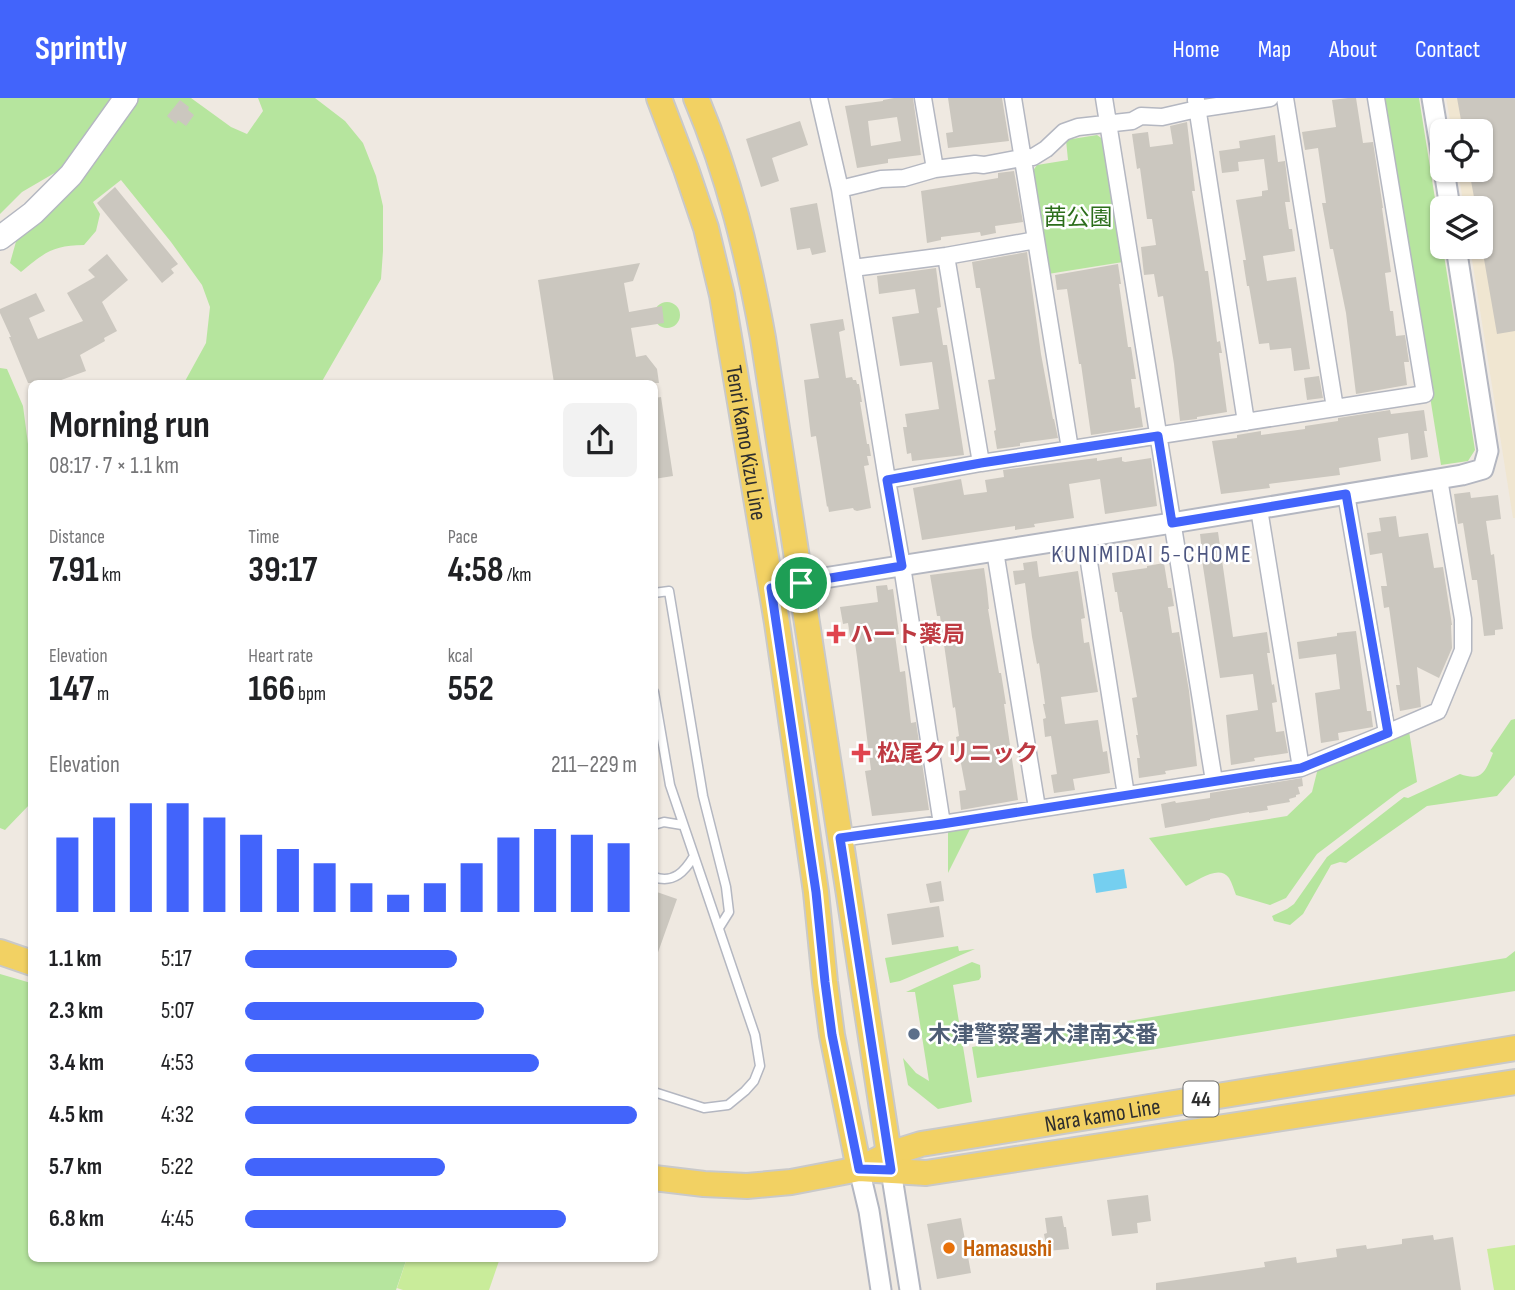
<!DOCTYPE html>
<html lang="en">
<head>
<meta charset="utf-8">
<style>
  :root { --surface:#fff; --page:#f2f2f2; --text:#202124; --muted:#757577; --accent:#4264fb }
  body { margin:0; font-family:"Sofia Sans Condensed","Noto Sans JP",sans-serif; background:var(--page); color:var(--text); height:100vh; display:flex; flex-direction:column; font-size:26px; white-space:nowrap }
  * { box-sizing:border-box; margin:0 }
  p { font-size:23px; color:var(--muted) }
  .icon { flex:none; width:38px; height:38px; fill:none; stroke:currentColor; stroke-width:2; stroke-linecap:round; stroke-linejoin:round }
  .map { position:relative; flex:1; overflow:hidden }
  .side { position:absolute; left:28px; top:282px; width:630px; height:882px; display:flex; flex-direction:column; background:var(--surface); border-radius:10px; box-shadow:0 2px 5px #0004 }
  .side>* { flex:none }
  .tools { position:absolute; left:1430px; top:21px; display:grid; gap:14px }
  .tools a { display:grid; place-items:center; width:63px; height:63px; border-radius:10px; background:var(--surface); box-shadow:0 2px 5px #0004; font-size:35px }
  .pin { position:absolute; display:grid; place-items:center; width:60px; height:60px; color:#fff; margin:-30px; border:4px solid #fff; border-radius:50%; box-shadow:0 2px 7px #0007 }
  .round { display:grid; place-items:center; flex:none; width:74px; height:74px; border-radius:10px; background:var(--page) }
  .headline { display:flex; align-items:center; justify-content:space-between; height:119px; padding:0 21px }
  h1 { font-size:38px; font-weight:700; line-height:52px }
  .stats { display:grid; grid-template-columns:repeat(3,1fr); gap:10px; height:119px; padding:7px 21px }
  .stats div { display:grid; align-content:center }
  .stats b { font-size:35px; font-weight:700 }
  .stats small { font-size:19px; font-weight:400 }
  .stats p { font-size:19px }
  .chart { height:196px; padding:14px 21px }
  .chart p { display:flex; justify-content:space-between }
  .chart svg { width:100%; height:126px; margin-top:7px; stroke:var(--accent); stroke-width:6 }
  ul { padding:0 21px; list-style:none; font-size:23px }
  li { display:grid; grid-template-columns:112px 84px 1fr; align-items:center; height:52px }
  li i { height:18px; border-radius:9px; background:var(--accent) }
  header { display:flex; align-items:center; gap:42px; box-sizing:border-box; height:98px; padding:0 35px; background:var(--accent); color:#fff }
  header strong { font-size:33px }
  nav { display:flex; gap:38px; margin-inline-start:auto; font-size:24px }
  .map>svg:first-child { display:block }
</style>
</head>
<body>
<header>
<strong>Sprintly</strong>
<nav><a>Home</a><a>Map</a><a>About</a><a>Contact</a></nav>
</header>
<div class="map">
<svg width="1515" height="1192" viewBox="0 0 1515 1192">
  <rect width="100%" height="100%" fill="#efe9e1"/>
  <path fill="#f0e6d1" d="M1446,0h69v420h-2l-43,-271h10v-39h-16l-6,-38h22v-39h-28z"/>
  <path fill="#b6e59e" d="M0,0h115l-38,53 -19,20 -36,21 -22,22z
    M139,0h52l40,29 16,7 16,-23 -5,-13h57l30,23 18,22 13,33 7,30v45l-2,28 -60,104h-137l22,-40 4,-36 -8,-22 -31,-43 -50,-62 -28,22 7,12 -4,17 -12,14c-31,0 -40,8 -63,27l-11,-9 7,-25 58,-53 31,-37z
    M1382,0h37l56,352 -7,11 -27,4z
    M1097,37l7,5 19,122 -75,12 -16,-102 5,-7 31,-5 -2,-20z
    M654 217a13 13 0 1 1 26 0a13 13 0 1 1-26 0Z
    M0,270l7,1 16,37 5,38 4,2 -1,357 -26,27 -5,-2z
    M1515,621v56l-18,21 -70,10 -81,57 -6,-1 -9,3 -28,49 -13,11 -16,-4 -2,-5 15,-7 7,-5 33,-47 77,-60 4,1 52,-24c22,8 25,-2 33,-21l-3,-2 21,-31z
    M1409,633l8,51 -17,9 -83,63 -31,44 -16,7 -34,-10c-2,-5 -4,-12 -7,-17 -10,-14 -31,3 -43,8l-37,-48 138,-22 25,-24 6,-24z
    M971,729l-23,46v-43z
    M958,848l1,5 16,-2 -75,32 -10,2 -5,-25z
    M1515,853v40l-538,87 -5,-31 534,-89z
    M972,864l8,3 1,12 -2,3 -26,5 19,117 -34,7 -30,-24 -5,-27 13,15 13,8 -14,-89h-9z
    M0,876l31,9 1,275h375l-11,32h-396z"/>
  <path fill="#c9ec9a" d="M1515,1147v45h-21l-7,-41z
    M407,1160h93l-11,32h-86l-6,-2z"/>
  <path fill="#75cff0" d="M1124,771l3,19 -31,5 -3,-19z"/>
  <path fill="#cbc7bf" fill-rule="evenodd" d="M894,0h19l8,57 -33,4v4l-31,5 -12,-62 38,-5v-1zM897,19l4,24 -30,5 -3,-25z
    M948,0h54l7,43 -61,7 -2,-15 7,-1z
    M1348,0h8l7,45 10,-1 10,66h-1l9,64 -6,1 5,38h3l3,25 9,-1 4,27h-5l3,23 -51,9 -10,-81 -13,-64h-3l-4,-24 -4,-22h4l-8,-55 -13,2 -3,-18 34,-5 -4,-27z
    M1457,0h58v233l-18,3 -17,-98v-28h-4l-7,-38h11v-39h-17z
    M180,2l9,7 -1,3 6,5 -8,11 -8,-6 -2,4 -9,-8z
    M800,23l8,24 -36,13 7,23 -18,6 -15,-48z
    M1187,24l8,69h-3l13,80h3l9,71 3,-1 2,12h-3l8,59 -30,5v2l-17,2 -6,-57 -11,-68 -5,1 -4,-23 -10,1 -3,-28 15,-2 -4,-26h-5l-7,-51 -3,1 -5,-35 16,-2 2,15 23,-3 -3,-18z
    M1275,37l3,27 7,-1 5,41h-5l4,27h3l3,22 -32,5 4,25 29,-4 14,92 -16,2 -3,-23 -21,2 -1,-7 -10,1 -10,-58h-2l-4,-26h3l-10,-60 26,-4v-5l6,-1 -4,-31 -26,3 1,9 -17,2 -3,-22 21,-3 -1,-7z
    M1014,73l9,51 -28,4 1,7 -15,3 -1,-4 -39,5v3l-14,3 -6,-52 77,-13v-5z
    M115,89l63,77 -7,5 3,4 -12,10 -65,-80z
    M817,105l9,49 -14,3 -2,-7 -13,2 -7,-42z
    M1027,154l14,102 12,65h1l4,19 -38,5v3l-23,3 -3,-18 2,-1 -8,-50 7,-1 -15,-91h-4l-4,-26z
    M107,156l21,26 -26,22 15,29 -13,7 1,3 -25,14 6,16 -33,12h-25l-19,-46h2l-11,-24v-4l36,-16 9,18 -16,7 9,21 45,-18 -16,-28 28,-16 -7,-7z
    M640,165l-7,18 -9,2 5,29 33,-6 2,17 -33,5 5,29 10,-2 11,14 2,14h-105l-16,-103z
    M1118,166l3,20h-2l9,63h3l5,32h-5l4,29 5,-1 3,20 -52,8 -10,-71h-2l-12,-75 -10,1 -2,-15z
    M936,170l5,39 -4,1 6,37h4l17,110 -52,6 -1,-8 -4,1 -4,-27h4l-2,-13 34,-5 -7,-47 -32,4 -8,-49 27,-4 -4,-24 -36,5 -2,-18z
    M843,221l2,11 -6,2 7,46 6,-1 1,3h3l1,4h2l3,18h-2l7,42h2l2,12h-4l2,9 -5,1 7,42 -14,3 -3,-1 -1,-2 -24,4 -1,-6 -1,1 -11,-71 -5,1 -7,-57 15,-2 -9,-54z
    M1319,278l4,22 -16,2 -3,-22z
    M661,299l12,79 -19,3v-81z
    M1390,312l1,4 33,-4 3,21h-3l4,26 -17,3 -3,-27 -30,5 3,23 -42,7 1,7 -71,9 1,4 -49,6 -9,-53 25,-3v-3l24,-4v4l44,-6v-3l33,-5v-3z
    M1122,359v4l3,1 26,-4 6,48 -52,8 -5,-35 -31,5 5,34 -40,6 1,3 -20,3v-4l-93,14 -9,-52 48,-9 3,16 23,-3 -2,-12 19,-3 -1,-7 94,-12v3z
    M1470,394l1,6 27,-3 3,24 -15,2 5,34 3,-1 9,75 -8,1v5l-11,1 -7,-56h-5l-9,-57 -5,1 -4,-30z
    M1396,418l3,21 29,-4 6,35 9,-1 9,58h-1l1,23 -13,30 -22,-11 4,40 -21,4 -4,-26h4l-11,-78 -5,1 -3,-22h6l-5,-33 -12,2 -3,-22 14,-2 -2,-13z
    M1218,434l15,105 34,-5 3,21h-3l5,32 2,-1 3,18 -5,1 4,29 8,-1 4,22 -34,5 1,3 -24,4 -5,-50 32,-5 -5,-36 -33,4 -18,-118h1l-3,-26z
    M1037,463l2,16 39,-6 7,47 -4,1 3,24 5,-1 9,50 -37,5 4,27 33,-4 5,32 4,-1 3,22 -37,6 2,11 -21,3 -3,-18 6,-1 -6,-38 -6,1 -2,-18 3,-1 -3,-14h2l-6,-41 -2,1 -5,-27 -7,-54 -10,2 -2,-14 11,-1 -1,-7z
    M1164,465l4,25h3l3,18 -6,1 4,26 7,-1 10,59 8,75 -32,5 1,3 -27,4 -2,-20h3l-4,-23h2l-6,-37 5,-1 -15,-85h-2l-3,-20h-2l-3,-19 35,-5v-2z
    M984,470l3,21 2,20h-1l11,64h2l5,31h-2l14,96 -57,10 -2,-19 7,-1 -10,-53 3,-1 -4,-29 -2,1 -13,-92h-3l-7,-41z
    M887,487l1,5 5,-1 6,45 -4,1 5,37 5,-1 6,52 5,-1 13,88 -57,6 -7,-45 6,-1 -14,-113 -2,-14h-4l-3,-20 -5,1 -3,-17 38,-5 -2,-16z
    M1356,533l11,80h4l2,16 -35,6 1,7 -18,3 -6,-50 25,-4 -4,-35 -37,5 -2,-17 40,-6v-3z
    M1302,680l1,8 -5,1 2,7 -4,1v2l-7,2 1,3 -23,4 1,4 -19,3v-1l-39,7v1l-45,8 -4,-24 14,-3 1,2 34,-5v-5z
    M941,783l3,20 -14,2 -4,-19z
    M654,793l23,8 -21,59h-2z
    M939,808l5,31 -52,8 -5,-31z
    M1148,1097l3,26 -14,2 1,10 -26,3 -5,-36z
    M1062,1118l2,11h2l3,22 -22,2 -3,-17 3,-1 -2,-15z
    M961,1120l10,55 -34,6 -10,-55z
    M1433,1137l1,5 19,-3 8,53h-305v-7l109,-16 -1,-5 32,-5 1,6 40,-6 -1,-8 30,-4 1,4 35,-5v-5z"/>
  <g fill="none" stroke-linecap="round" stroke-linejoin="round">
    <g stroke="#b4b7c1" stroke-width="11">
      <path id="service" d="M654,495l15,-2 34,205 23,91 3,25 -10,16
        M654,594l16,93 85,250 5,31 -6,15 -9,10 -17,14 -24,3 -50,-16
        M654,727l10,-3 18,3
        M654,779c20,7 31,-6 40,-21"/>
    </g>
    <g stroke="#b4b7c1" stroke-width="19">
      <path id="minor" d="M819,0l21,91 47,291 15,86 40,258
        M923,0l12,71
        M1013,0l57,351
        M1104,0l110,683
        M1285,0l50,310
        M1196,2l50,322
        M840,91l41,-10 23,-1 31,-9 40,-5 9,1 38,-7 11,-1 13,-8 18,-17 14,-5 54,-6 9,-5 21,1 35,-8 73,-11
        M946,158l35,207
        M853,170l93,-12 90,-16
        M887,382l94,-17 444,-69 -49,-296
        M1346,396l41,239
        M1259,411l42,259
        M1085,439l41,258
        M995,453l42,257
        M840,740l102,-14 359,-56 86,-35 51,-22 25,-61v-31l-24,-140"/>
    </g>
    <g stroke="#b4b7c1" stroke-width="23">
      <path id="tertiary" d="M1432,0l10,60
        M1444,72l6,38
        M771,490l53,-10 348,-55 290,-48 21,-6 5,-18 -32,-204
        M889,1060l21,132
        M859,1071l10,42 12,79"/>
    </g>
    <g stroke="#b4b7c1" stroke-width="26">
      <path id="secondary" d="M0,140l33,-25 38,-38 55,-77"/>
    </g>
    <g stroke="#c9c9c9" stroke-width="28">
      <g id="primary">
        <path id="s1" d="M659,0l27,71 20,59 16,67 55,328 39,269 9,90 7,53 27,134"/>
        <path d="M696,0c33,78 52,157 67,240l126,816"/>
        <path d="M0,854l32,11"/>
        <path id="s2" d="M875,1063l14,-7 32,-10 594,-96"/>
        <path d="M654,1080l50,6 43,2 44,-4 68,-13 67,4 589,-91"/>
      </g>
    </g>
    <use href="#service" stroke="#fff" stroke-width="8"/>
    <use href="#minor" stroke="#fff" stroke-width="16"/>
    <use href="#tertiary" stroke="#fff" stroke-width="19"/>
    <use href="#secondary" stroke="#fff" stroke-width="23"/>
    <use href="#primary" stroke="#f2d163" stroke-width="24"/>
  </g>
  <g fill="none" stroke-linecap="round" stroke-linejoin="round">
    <g stroke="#fff" stroke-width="14">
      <path id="route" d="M1158,338l14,87 174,-29 42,239 -87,35 -359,56 -102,14 51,332 -32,-1 -27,-134 -7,-53 -9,-90 -45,-304 131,-22 -15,-86 94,-17z"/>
    </g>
    <use href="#route" stroke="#4264fb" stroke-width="9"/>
  </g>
  <g fill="#e0444e" stroke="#fff" stroke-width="2.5">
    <path d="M832.5 525.5h7v7h7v7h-7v7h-7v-7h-7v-7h7z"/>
    <path d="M857.5 644.5h7v7h7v7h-7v7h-7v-7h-7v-7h7z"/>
  </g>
  <circle fill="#5c6f8a" stroke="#fff" stroke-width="2.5" cx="914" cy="936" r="7"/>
  <circle fill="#e8710a" stroke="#fff" stroke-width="2.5" cx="949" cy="1150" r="7"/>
  <g text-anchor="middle" stroke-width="5" stroke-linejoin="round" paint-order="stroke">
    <rect fill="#fff" stroke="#6d6d6d" stroke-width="2" x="1183.5" y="983.5" width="35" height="35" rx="5"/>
    <g font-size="21" font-weight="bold" fill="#2e2e2e">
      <text x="1201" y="1008">44</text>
    </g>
    <g font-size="23" fill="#2c6e1b" stroke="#fff">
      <text x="1078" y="127">茜公園</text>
    </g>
    <g font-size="23" fill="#2e2e2e" stroke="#fff">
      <text dy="8" stroke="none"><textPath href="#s1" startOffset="357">Tenri Kamo Kizu Line</textPath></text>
      <text dy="8" stroke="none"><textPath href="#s2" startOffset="233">Nara kamo Line</textPath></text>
    </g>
    <g font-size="23" font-weight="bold" fill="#be3a42" stroke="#fff" text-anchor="start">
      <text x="850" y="544">ハート薬局</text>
      <text x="877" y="663">松尾クリニック</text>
    </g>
    <g font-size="23" font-weight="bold" fill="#4e5e75" stroke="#fff" text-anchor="start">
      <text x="928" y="944">木津警察署木津南交番</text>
    </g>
    <g font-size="23" font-weight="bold" fill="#c56008" stroke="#fff" text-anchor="start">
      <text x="963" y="1158">Hamasushi</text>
    </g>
    <g font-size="24" letter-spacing="2" fill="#4d5680" stroke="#fff">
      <text x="1152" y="464">KUNIMIDAI 5-CHOME</text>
    </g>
  </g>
</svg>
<div class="tools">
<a><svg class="icon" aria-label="locate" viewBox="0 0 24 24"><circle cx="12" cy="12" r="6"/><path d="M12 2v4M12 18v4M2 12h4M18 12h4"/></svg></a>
<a><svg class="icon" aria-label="layers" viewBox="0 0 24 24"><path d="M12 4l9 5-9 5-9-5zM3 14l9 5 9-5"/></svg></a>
</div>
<div class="pin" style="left:801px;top:485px;background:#1e9e55"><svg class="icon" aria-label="arrive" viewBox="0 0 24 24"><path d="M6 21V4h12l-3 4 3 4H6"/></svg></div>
<section class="side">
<div class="headline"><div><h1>Morning run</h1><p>08:17 · 7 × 1.1 km</p></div><a class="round"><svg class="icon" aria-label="share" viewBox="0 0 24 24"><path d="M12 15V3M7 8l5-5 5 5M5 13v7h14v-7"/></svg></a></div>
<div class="stats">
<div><p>Distance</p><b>7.91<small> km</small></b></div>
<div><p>Time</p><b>39:17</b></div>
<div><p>Pace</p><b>4:58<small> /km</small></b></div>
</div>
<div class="stats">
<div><p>Elevation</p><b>147<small> m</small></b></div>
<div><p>Heart rate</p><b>166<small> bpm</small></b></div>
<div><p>kcal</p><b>552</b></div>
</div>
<div class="chart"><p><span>Elevation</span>211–229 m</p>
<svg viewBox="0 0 160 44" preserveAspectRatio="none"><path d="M5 44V18M15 44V11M25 44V6M35 44V6M45 44V11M55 44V17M65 44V22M75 44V27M85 44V34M95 44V38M105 44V34M115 44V27M125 44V18M135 44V15M145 44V17M155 44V20"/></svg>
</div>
<ul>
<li><b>1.1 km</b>5:17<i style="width:54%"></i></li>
<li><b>2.3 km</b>5:07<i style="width:61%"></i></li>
<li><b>3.4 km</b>4:53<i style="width:75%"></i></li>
<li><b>4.5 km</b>4:32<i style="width:100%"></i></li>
<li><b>5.7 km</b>5:22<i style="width:51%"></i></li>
<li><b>6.8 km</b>4:45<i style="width:82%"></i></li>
</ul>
</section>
</div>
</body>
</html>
